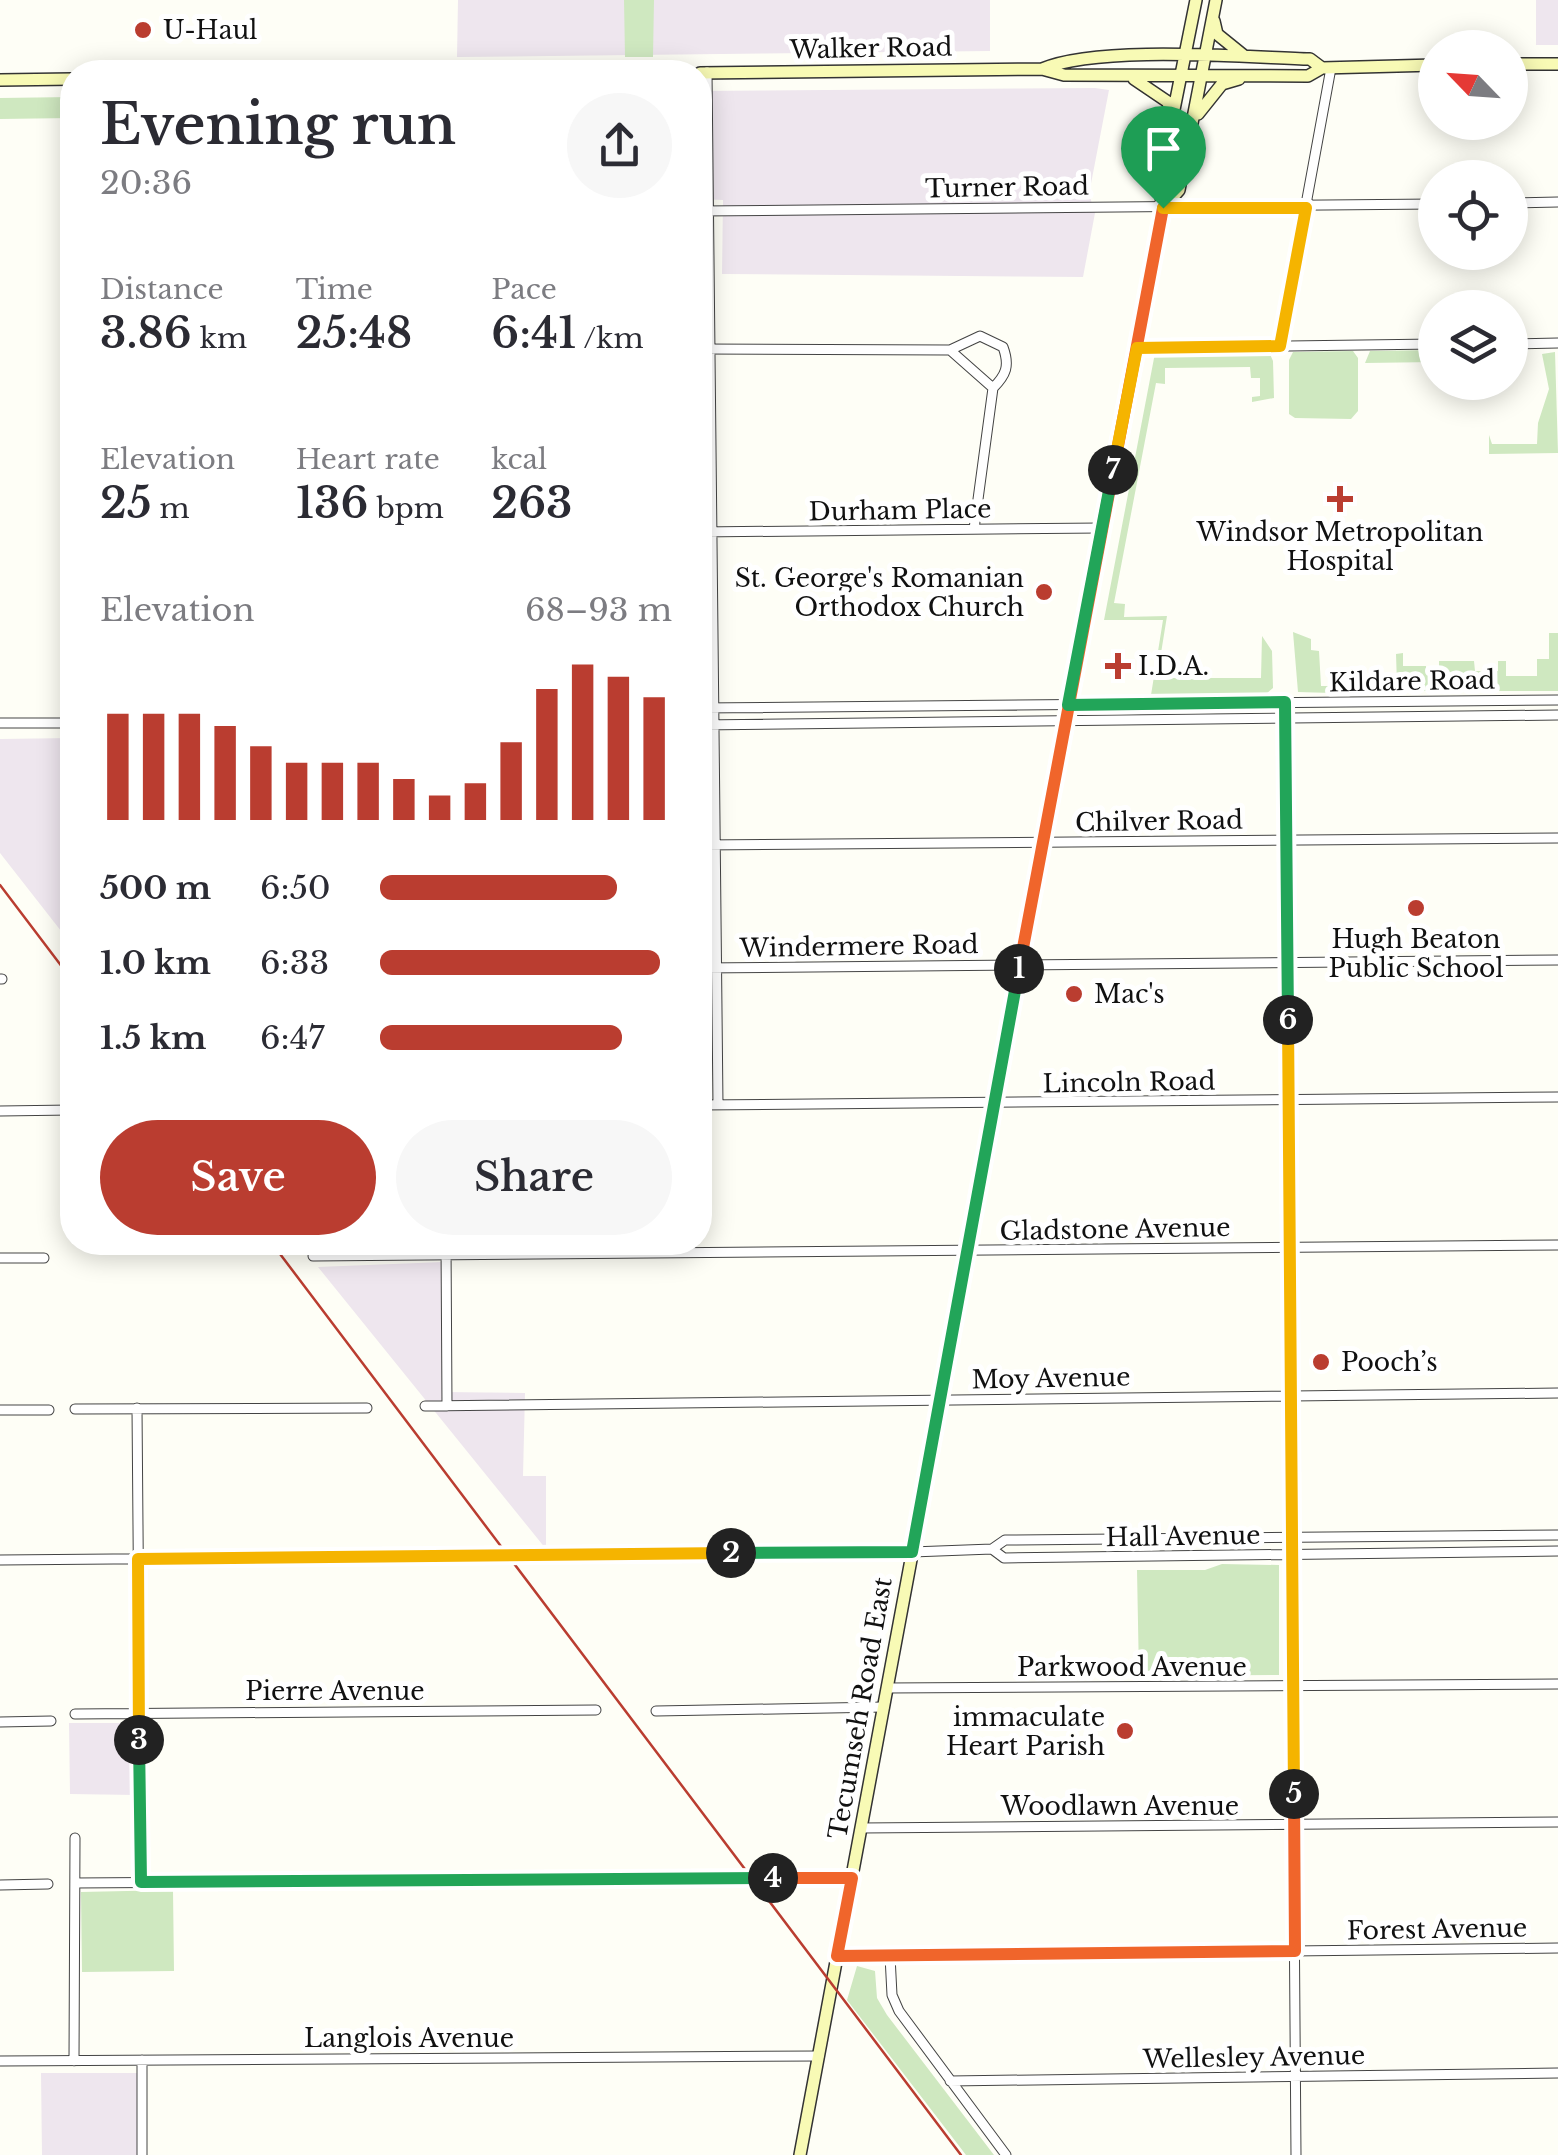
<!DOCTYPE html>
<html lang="en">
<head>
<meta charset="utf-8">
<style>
  :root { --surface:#fff; --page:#f7f7f7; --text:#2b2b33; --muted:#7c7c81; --accent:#ba3d30 }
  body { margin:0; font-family:"Libre Baskerville",serif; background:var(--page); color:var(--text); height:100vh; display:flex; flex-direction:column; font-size:38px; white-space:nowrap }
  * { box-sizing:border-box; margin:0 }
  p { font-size:32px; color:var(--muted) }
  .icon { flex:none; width:55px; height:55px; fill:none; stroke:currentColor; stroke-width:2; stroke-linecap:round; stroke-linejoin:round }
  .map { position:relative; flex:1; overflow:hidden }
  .details { position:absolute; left:60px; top:60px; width:652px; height:1195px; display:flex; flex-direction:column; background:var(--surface); border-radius:40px; box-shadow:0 5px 25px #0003 }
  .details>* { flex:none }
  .needle { width:65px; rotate:295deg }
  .buttons { position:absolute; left:1418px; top:30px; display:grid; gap:20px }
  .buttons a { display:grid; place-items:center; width:110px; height:110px; border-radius:50%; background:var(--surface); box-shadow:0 5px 25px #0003; font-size:50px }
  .pin { position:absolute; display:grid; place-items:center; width:85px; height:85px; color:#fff; margin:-102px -42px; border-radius:50% 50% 50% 0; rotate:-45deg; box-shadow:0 0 10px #0007 }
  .pin .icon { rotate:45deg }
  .km { position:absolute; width:50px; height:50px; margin:-25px; border-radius:50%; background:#222; color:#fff; font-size:28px; line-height:50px; text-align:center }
  .round { display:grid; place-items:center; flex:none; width:105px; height:105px; border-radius:52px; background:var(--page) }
  .summary { display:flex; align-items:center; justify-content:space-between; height:170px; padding:0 40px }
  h1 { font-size:55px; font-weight:600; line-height:75px }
  .stats { display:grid; grid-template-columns:repeat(3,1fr); gap:15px; height:170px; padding:10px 40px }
  .stats div { display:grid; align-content:center }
  .stats b { font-size:42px; font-weight:600 }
  .stats small { font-size:28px; font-weight:400 }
  .stats p { font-size:28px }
  .chart { height:280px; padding:20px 40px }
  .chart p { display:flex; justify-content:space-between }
  .chart svg { width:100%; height:180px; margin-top:10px; stroke:var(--accent); stroke-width:6 }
  .button { display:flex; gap:20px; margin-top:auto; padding:20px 40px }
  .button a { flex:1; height:115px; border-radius:60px; background:var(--accent); color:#fff; font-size:40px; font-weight:600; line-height:115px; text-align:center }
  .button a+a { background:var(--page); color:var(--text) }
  ul { padding:0 40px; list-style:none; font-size:32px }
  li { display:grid; grid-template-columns:160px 120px 1fr; align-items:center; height:75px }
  li i { height:25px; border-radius:12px; background:var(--accent) }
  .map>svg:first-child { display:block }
</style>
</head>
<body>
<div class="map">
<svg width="1558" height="2155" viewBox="0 0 1558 2155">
  <rect width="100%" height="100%" fill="#fefef6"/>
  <path fill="#eee6ee" d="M458,0h532v51l-533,6z
    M1536,0h22v45h-22z
    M1095,88l14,2 -20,104 6,19 -12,64 -361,-3 1,-74 -23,-1v-108z
    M72,738v207l-72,-92v-114z
    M443,1262v130l82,1 -2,83h23v73l-228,-282z
    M69,1723h65l2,72 -66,-1z
    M41,2073h99l-2,82h-96z"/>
  <path fill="#cfe8c0" d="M624,0h30l-1,57h-28z
    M72,97v21l-72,1v-21z
    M1435,350v12l-70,1 5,-12z
    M1353,351l5,7v53l-7,8 -56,-1 -6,-4v-54l4,-8z
    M1269,352l4,9 1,37 -22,4v-5l8,-1v-18h-9l-1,-11 -85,1v16l-9,-1 -42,220 11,1 -1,13 43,-1 -10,62h104l1,-42 10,15 1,37 -7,6 -115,1 12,-75h-59l51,-267z
    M1555,352l3,101 -69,1v-19l3,9h45l1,-21 11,-34 -7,-35z
    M1293,632l18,7v11l8,1 2,35h46l-1,8 -68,-2z
    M1549,633h9v58h-180l-1,-5 20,-1 -1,-31 7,-1v13h23v6h13v-11h35l1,10h23v-10h8v15h31v-17h12z
    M1222,1564l57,1v110l-140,1 -2,-106h68z
    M173,1890l1,81 -92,1 -1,-80z
    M857,1966l18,5 2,27 10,17 107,140h-28l-119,-155z"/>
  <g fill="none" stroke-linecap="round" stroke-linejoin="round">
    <g stroke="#444" stroke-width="11">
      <path id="street" d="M707,72l11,1033
        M1510,203l48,-1
        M700,211l735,-7
        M1510,344l48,-1
        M1280,346l51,-278
        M1137,348l298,-4
        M700,349l250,1 43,38 -19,141
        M950,350l30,-14 23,11c7,19 3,28 -10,41
        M700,532l401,-4
        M1285,703l11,1452
        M700,708l858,-8
        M0,723h72
        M700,725l858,-10
        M700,845l858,-7
        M700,968l858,-8
        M0,979h2
        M700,1105l858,-8
        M0,1111l72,-1
        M446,1242l1,164
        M313,1256l1245,-11
        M0,1258h44
        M425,1406l1133,-13
        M137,1408l4,474
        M75,1409l292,-1
        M0,1410h49
        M992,1549l12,9 554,-7
        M0,1560l912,-8 80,-3 13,-9 553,-5
        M887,1688l671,-4
        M656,1711l228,-4
        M75,1714l521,-4
        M0,1722l51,-1
        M861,1828l697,-6
        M75,1883l777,-5
        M0,1885l48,-1
        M837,1956l721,-8
        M890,1956l2,39 7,16 107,144
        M142,2060v95
        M0,2061l819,-5
        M74,2061l1,-223
        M950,2081l608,-8"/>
    </g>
    <g stroke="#333" stroke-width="14">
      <path id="secondary" d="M1214,21l3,13 26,21
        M1510,64h48
        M1042,69c56,-24 202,-12 268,-10l12,9
        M700,73l342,-4 22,6 244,1 14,-8 113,-3
        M1134,79l34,23 3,14
        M0,80l72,-1
        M1198,114l24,-30 17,-5
        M1163,208l16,-18 37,-190
        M800,2155l363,-1947 -4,-24 37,-184"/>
    </g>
    <use href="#street" stroke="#fff" stroke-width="9"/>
    <use href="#secondary" stroke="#f8fab5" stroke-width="11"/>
    <path stroke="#ba3d30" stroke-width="2.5" d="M0,885l72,95
      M271,1242l690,913"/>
  </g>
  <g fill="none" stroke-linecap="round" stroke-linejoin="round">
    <g stroke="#fff" stroke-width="20">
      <path id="split-1" d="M1019,969l144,-761"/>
    </g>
    <g stroke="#fff" stroke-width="20">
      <path id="split-2" d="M731,1553l181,-1 107,-583"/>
    </g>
    <g stroke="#fff" stroke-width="20">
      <path id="split-3" d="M139,1740l-1,-181 593,-6"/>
    </g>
    <g stroke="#fff" stroke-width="20">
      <path id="split-4" d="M139,1740l2,142 632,-4"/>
    </g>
    <g stroke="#fff" stroke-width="20">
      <path id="split-5" d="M773,1878h79l-15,78 458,-5 -1,-157"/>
    </g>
    <g stroke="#fff" stroke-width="20">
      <path id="split-6" d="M1288,1020l6,774"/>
    </g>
    <g stroke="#fff" stroke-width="20">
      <path id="split-7" d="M1113,470l-45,235 217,-3 3,318"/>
    </g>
    <g stroke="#fff" stroke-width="20">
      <path id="split-8" d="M1113,470l24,-122 143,-2 26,-138h-143"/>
    </g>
    <use href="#split-1" stroke="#f0652b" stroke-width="12"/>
    <use href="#split-2" stroke="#22a559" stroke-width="12"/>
    <use href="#split-3" stroke="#f5b400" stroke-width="12"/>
    <use href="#split-4" stroke="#22a559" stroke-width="12"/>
    <use href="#split-5" stroke="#f0652b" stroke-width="12"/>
    <use href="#split-6" stroke="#f5b400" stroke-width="12"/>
    <use href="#split-7" stroke="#22a559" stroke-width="12"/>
    <use href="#split-8" stroke="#f5b400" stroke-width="12"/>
  </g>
  <g fill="#ba3d30" stroke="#fff" stroke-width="4">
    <circle cx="143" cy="30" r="10"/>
    <path d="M1335 484h10v10h10v10h-10v10h-10v-10h-10v-10h10z"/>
    <circle cx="1044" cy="592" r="10"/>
    <path d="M1113 651h10v10h10v10h-10v10h-10v-10h-10v-10h10z"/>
    <circle cx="1416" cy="908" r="10"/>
    <circle cx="1074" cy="994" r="10"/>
    <circle cx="1321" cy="1362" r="10"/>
    <circle cx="1125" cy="1731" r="10"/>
  </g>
  <g text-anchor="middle" stroke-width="10" stroke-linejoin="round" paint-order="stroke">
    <g font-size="25" fill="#111" stroke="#fff" text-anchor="start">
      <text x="163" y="39">U-Haul</text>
      <text x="1340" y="541" text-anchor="middle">Windsor Metropolitan<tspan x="1340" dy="29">Hospital</tspan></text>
      <text x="1024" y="587" text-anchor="end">St. George's Romanian<tspan x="1024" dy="29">Orthodox Church</tspan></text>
      <text x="1138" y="675">I.D.A.</text>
      <text x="1416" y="948" text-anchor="middle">Hugh Beaton<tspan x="1416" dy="29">Public School</tspan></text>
      <text x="1094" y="1003">Mac's</text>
      <text x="1341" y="1371">Pooch’s</text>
      <text x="1105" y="1726" text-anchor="end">immaculate<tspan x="1105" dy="29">Heart Parish</tspan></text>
    </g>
    <g font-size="25" fill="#111" stroke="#fff">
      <text transform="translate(871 48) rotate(-1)" y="9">Walker Road</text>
      <text transform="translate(1007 187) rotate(-1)" y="9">Turner Road</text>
      <text transform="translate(900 510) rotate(-1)" y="9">Durham Place</text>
      <text transform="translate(1412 681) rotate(-1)" y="9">Kildare Road</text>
      <text transform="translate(1159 821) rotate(-1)" y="9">Chilver Road</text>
      <text transform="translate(859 946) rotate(-1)" y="9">Windermere Road</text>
      <text transform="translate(1129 1082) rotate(-1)" y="9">Lincoln Road</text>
      <text transform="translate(1115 1229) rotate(-1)" y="9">Gladstone Avenue</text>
      <text transform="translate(1051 1378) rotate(-1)" y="9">Moy Avenue</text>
      <text transform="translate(1183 1536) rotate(-1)" y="9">Hall Avenue</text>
      <text x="1132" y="1676">Parkwood Avenue</text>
      <text x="335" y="1700">Pierre Avenue</text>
      <text transform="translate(860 1708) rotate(-80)" y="9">Tecumseh Road East</text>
      <text x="1120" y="1815">Woodlawn Avenue</text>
      <text transform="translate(1437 1929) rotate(-1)" y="9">Forest Avenue</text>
      <text x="409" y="2047">Langlois Avenue</text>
      <text transform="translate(1254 2057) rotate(-1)" y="9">Wellesley Avenue</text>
    </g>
  </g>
</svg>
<div class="buttons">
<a><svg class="needle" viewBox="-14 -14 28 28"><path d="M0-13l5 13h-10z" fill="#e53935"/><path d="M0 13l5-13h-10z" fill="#7c7c81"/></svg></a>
<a><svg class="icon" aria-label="locate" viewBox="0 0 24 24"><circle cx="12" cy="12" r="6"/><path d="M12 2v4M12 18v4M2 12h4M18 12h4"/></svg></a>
<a><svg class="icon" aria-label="layers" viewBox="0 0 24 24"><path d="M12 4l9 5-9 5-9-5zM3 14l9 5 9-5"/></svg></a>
</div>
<div class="pin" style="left:1163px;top:208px;background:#1e9e55"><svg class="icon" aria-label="arrive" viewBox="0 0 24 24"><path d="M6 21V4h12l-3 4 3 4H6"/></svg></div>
<b class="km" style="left:1019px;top:969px">1</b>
<b class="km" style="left:731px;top:1553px">2</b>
<b class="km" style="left:139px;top:1740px">3</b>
<b class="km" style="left:773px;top:1878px">4</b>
<b class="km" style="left:1294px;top:1794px">5</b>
<b class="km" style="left:1288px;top:1020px">6</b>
<b class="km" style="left:1113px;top:470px">7</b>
<section class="details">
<div class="summary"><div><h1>Evening run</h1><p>20:36</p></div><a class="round"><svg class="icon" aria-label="share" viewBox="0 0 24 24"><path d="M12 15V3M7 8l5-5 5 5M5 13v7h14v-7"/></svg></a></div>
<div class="stats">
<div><p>Distance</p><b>3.86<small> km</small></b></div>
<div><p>Time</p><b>25:48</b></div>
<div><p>Pace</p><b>6:41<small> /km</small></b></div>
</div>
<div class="stats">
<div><p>Elevation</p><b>25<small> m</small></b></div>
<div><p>Heart rate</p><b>136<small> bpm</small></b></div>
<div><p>kcal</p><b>263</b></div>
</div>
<div class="chart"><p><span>Elevation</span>68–93 m</p>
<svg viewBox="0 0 160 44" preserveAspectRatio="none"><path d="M5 44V18M15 44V18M25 44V18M35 44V21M45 44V26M55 44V30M65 44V30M75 44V30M85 44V34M95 44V38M105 44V35M115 44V25M125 44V12M135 44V6M145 44V9M155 44V14"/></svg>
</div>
<ul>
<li><b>500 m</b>6:50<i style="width:81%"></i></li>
<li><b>1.0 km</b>6:33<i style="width:96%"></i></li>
<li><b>1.5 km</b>6:47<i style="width:83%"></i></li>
</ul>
<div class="button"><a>Save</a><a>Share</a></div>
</section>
</div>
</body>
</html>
